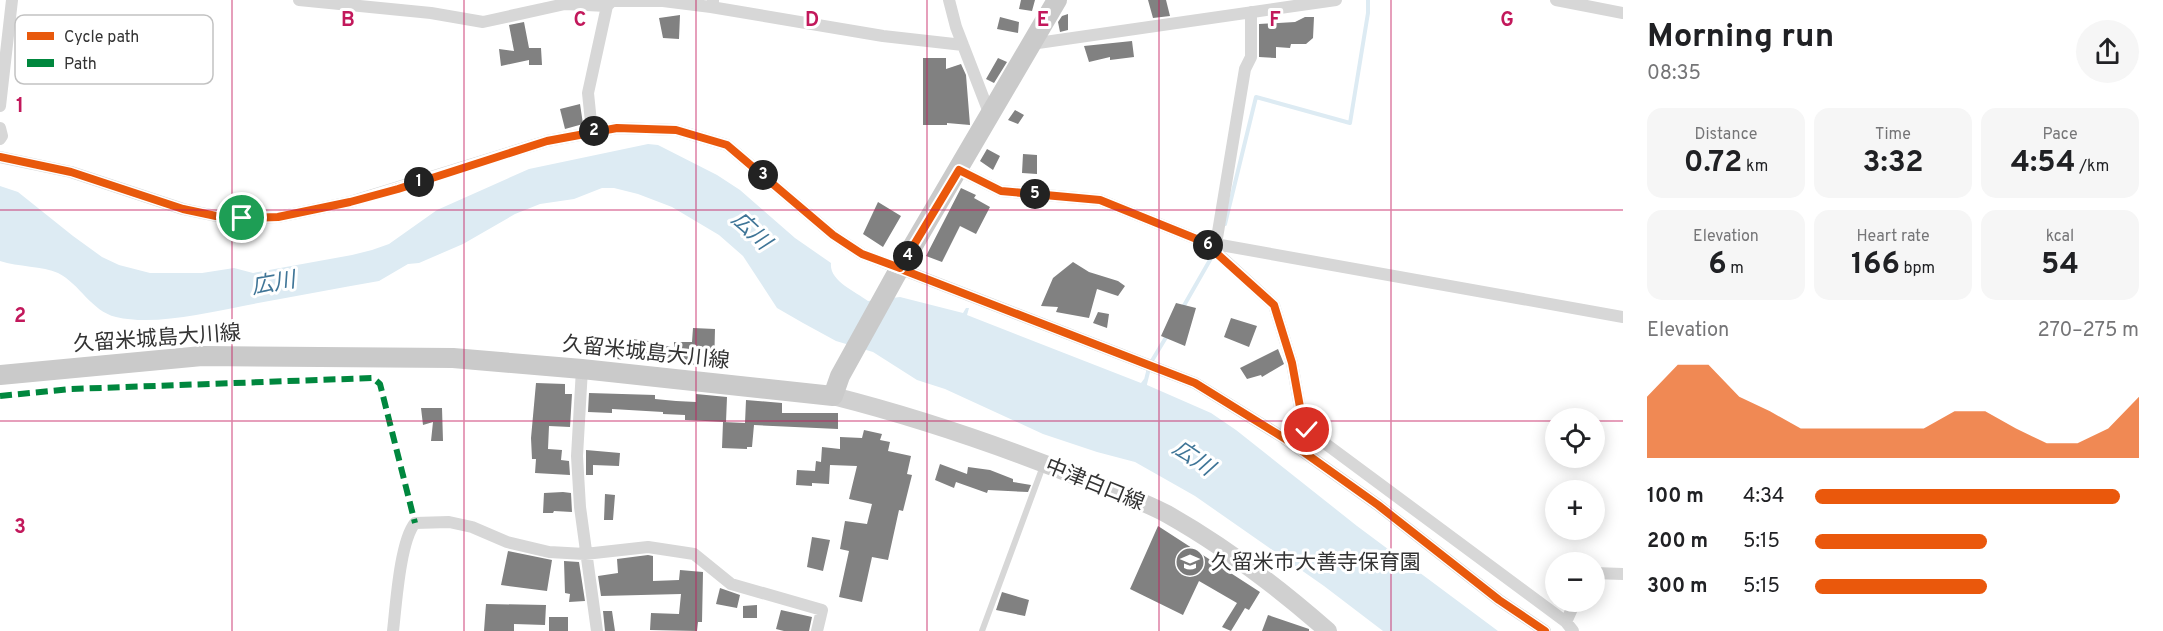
<!DOCTYPE html>
<html lang="en">
<head>
<meta charset="utf-8">
<style>
  :root { --surface:#fff; --page:#f6f6f6; --text:#202124; --muted:#757577; --accent:#ea580c }
  body { margin:0; font-family:Overpass,"Noto Sans JP",sans-serif; background:var(--page); color:var(--text); height:100vh; display:flex; flex-direction:column; font-size:22px; white-space:nowrap }
  * { box-sizing:border-box; margin:0 }
  p { font-size:20px; color:var(--muted) }
  .icon { flex:none; width:33px; height:33px; fill:none; stroke:currentColor; stroke-width:2; stroke-linecap:round; stroke-linejoin:round }
  .map { position:relative; flex:1; overflow:hidden }
  .sheet { display:flex; flex-direction:column; background:var(--surface); width:540px }
  .sheet>* { flex:none }
  .tools { position:absolute; left:1545px; top:408px; display:grid; gap:12px }
  .tools a { display:grid; place-items:center; width:60px; height:60px; border-radius:50%; background:var(--surface); box-shadow:0 3px 15px #0003; font-size:30px }
  .pin { position:absolute; display:grid; place-items:center; width:51px; height:51px; color:#fff; margin:-26px; border:3px solid #fff; border-radius:50%; box-shadow:0 2px 6px #0007 }
  .km { position:absolute; width:30px; height:30px; margin:-15px; border-radius:50%; background:#222; color:#fff; font-size:16px; line-height:30px; text-align:center }
  .round { display:grid; place-items:center; flex:none; width:63px; height:63px; border-radius:32px; background:var(--page) }
  .head { display:flex; align-items:center; justify-content:space-between; height:102px; padding:0 24px }
  h1 { font-size:33px; font-weight:700; line-height:45px }
  .stats { display:grid; grid-template-columns:repeat(3,1fr); gap:9px; height:102px; padding:6px 24px }
  .stats div { display:grid; align-content:center; border-radius:15px; background:var(--page); text-align:center }
  .stats b { font-size:30px; font-weight:700 }
  .stats small { font-size:16px; font-weight:400 }
  .stats p { font-size:16px }
  .chart { height:168px; padding:12px 24px }
  .chart p { display:flex; justify-content:space-between }
  .chart svg { width:100%; height:108px; margin-top:6px; fill:var(--accent); opacity:.7 }
  ul { padding:0 24px; list-style:none; font-size:20px }
  li { display:grid; grid-template-columns:96px 72px 1fr; align-items:center; height:45px }
  li i { height:15px; border-radius:8px; background:var(--accent) }
  main { display:flex; flex:1; min-height:0 }
  .map>svg:first-child { display:block }
</style>
</head>
<body>
<main>
<div class="map">
<svg width="1623" height="631" viewBox="0 0 1623 631">
  <rect width="100%" height="100%" fill="#fff"/>
  <path fill="#ddebf3" d="M648,144l10,1 59,30 23,15 55,48 36,25c-2,18 24,28 37,38l32,-4 63,16 3,-5h3l-2,7 174,68 3,-4 3,2v4l64,28 25,17 121,96 141,105h-115l-59,-45 -129,-90 -60,-34 -38,-10 -54,-18 -98,-45 -28,-9 -44,-28 -37,-11 -33,-18 -26,-15 -34,-52 -24,-21 -47,-28 -34,-13 -24,-6h-12l-28,11 -34,5 -25,10 -52,30 -44,19 -11,1 -29,17c-45,8 -90,16 -136,25 -37,7 -89,20 -127,11 -25,-6 -36,-33 -58,-44 -15,-7 -40,-6 -58,-12v-75l18,6 55,44 29,21 17,8 31,8h52l32,-5 19,5 99,-18 20,-5 17,-6 48,-34 92,-41z"/>
  <g fill="none" stroke-linecap="round" stroke-linejoin="round">
    <path stroke="#ddebf3" stroke-width="4" d="M1225,224l31,-127 94,26 18,-110v-13
      M1182,309l32,-56
      M1145,384l5,-20 18,-30"/>
  </g>
  <path fill="#818181" d="M1021,0h14l-3,11 -13,-2z
    M1148,0h18l4,16 -17,2z
    M1068,14v16l-8,2 -2,-10 4,-6z
    M680,15l-1,24 -16,-1 -4,-20z
    M1000,17l19,5 -1,11 -21,-4z
    M1305,17h9l-1,21 -7,6h-15l-1,4 -14,-1v11l-17,-1v-33l36,-2z
    M524,22l5,26h12l1,17h-13v-5l-28,6 -2,-17 15,2 -5,-26z
    M1132,41l2,16 -24,3v-3l-21,5 -5,-16z
    M923,58h23v11l15,-5 5,11 4,50 -23,-2v2h-24z
    M998,58l9,4 -13,21 -8,-4z
    M580,104l3,20 -18,5 -5,-20z
    M1015,110l9,5 -6,9 -10,-4z
    M987,149l13,7 -7,14 -13,-9z
    M1023,154l14,1v19l-15,-1z
    M961,188l15,7 -2,3 16,9 -14,27 -16,-8 -18,36 -16,-6z
    M878,202l23,14 -18,31 -20,-13z
    M1073,262l16,10 29,9 7,5 -7,10 -21,-7 -8,29 -33,-6 2,-5 -17,-1 12,-28z
    M1176,303l20,5 -11,38 -24,-10z
    M1098,312l11,2 -2,14 -14,-5z
    M1231,318l26,8 -8,21 -25,-10z
    M693,328l22,1 -1,40 -23,-5v-4l-60,-6 1,-15 16,2 26,7v-6h18z
    M614,349h10v11l-14,-2z
    M1278,349l6,15 -22,13 -1,-2 -14,4 -7,-11z
    M536,383l29,1v10h7l-2,33 -21,-1 -1,23 14,1 -1,10 8,1 1,14 -35,-2 1,-14h-4l-1,-21z
    M589,393l66,2v4l21,2 20,1v-8l31,3 -1,25 -41,-2v-5l-22,-1v-2l-51,-3v4l-24,-1z
    M746,400l36,3v10h56v16l-84,-4 -2,22h-5v2l-25,-1 1,-26 22,1z
    M421,408h21l1,33h-12l2,-19 -10,3z
    M864,430l18,4 -2,6 10,2 -2,9 23,5 -4,18 5,1 -9,36 -4,-1 -11,50 -16,-3 -10,45 -23,-5 10,-46 -9,-2 5,-28 22,3 5,-20 -23,-5 8,-33 -27,-1 -1,19 -17,-1v3l-16,-1 1,-15 18,1 1,-10 5,1 1,-15 18,2v-12l22,1z
    M586,450l34,3 -1,13 -26,-1v10h-7z
    M940,464l27,10 1,-7 22,3 23,9v3l18,3 -3,7 -40,-2 -1,3 -31,-11 -2,6 -19,-8z
    M563,492l8,1 1,19 -18,-1 -1,2h-10l1,-20z
    M605,494l10,1 -2,25h-9z
    M1158,526l102,66 -11,18 -4,-2 -14,23 -9,-4 15,-24 -38,-22 -16,34 -53,-26z
    M812,537l18,3 -7,31 -16,-4z
    M508,551l44,9 -5,31 -46,-6z
    M648,555l5,1v25l26,-1 1,-10 23,2 -1,50h-4l-1,9 -47,-1 1,-17 28,1 2,-20 -80,2 -3,-20 20,-3 -1,-14z
    M564,561l15,1 6,39 -16,1 1,-8 -5,-1z
    M720,588l20,7 -3,13 -21,-4z
    M1002,592l27,8 -4,16 -29,-6z
    M486,604l60,1 -1,20 -31,-1v7h-30z
    M757,605v13h-14v-12z
    M781,610l31,7 -3,14h-25l-8,-2z
    M603,611h9l3,20h-10z
    M1268,615l41,14v2h-47z
    M549,617h19v14h-19z"/>
  <g fill="none" stroke-linecap="round" stroke-linejoin="round">
    <path stroke="#d7d7d7" stroke-width="6" d="M982,631l61,-165"/>
    <path stroke="#d7d7d7" stroke-width="12" d="M299,0l132,13 52,9 82,-18 42,2
      M949,0l7,27 34,88
      M1556,0l67,13
      M711,7l172,29 80,9
      M1031,44l305,-44
      M0,106l12,-106
      M0,128l2,8 -2,3
      M592,132l-4,-39 19,-87 5,-5h51l48,6 2,-6
      M0,157l71,15 112,37 33,7 26,2 36,-1 72,-15 197,-61 70,-13 59,2 51,15 106,90 29,19 333,129 89,55 94,67 121,95 46,31
      M959,170l42,21 99,9 104,42 419,75
      M1205,242l69,63 18,58 10,56 5,11 259,192 7,9
      M1216,244l29,-175 6,-12v-45
      M582,369l-5,87 3,51 17,124
      M1594,573l29,1
      M1566,622l9,-20
      M393,631c3,-26 7,-90 22,-108l34,-1 23,5 35,15 42,10 36,2 63,-7 46,7 37,30 91,26 -5,21"/>
    <path stroke="#d0d0d0" stroke-width="18" d="M833,396c87,22 174,52 258,86 25,10 52,19 76,32 57,32 112,74 161,117"/>
    <path stroke="#cacaca" stroke-width="20" d="M0,375l202,-19 251,2 129,11 251,27 7,-20 57,-103 160,-273"/>
    <path stroke="#00873e" stroke-width="6" stroke-dasharray="12 6" stroke-linecap="butt" d="M0,396l71,-7 302,-11 7,6 35,139"/>
    <g stroke="#fff" stroke-width="11">
      <path id="cycleway" d="M0,157l71,15 112,37 33,7 26,2 36,-1 72,-15 197,-61 70,-13 59,2 51,15 106,90 29,19 333,129 89,55 94,67 121,95 46,31"/>
    </g>
    <use href="#cycleway" stroke="#e8590c" stroke-width="8"/>
  </g>
  <g fill="none" stroke-linecap="round" stroke-linejoin="round">
    <g stroke="#fff" stroke-width="12">
      <path id="route" d="M242,218l36,-1 72,-15 48,-13 149,-48 70,-13 59,2 51,15 106,90 29,19 38,14 59,-98 42,21 99,9 104,42 70,63 18,58 10,55 5,12"/>
    </g>
    <use href="#route" stroke="#ea580c" stroke-width="8"/>
  </g>
  <path fill="none" stroke="#c2185b" stroke-width="1.5" stroke-opacity="0.55" d="M232,0v631M464,0v631M696,0v631M927,0v631M1159,0v631M1391,0v631M0,210h1623M0,421h1556M1594,421h29"/>
  <defs>
    <g id="school-disc" transform="scale(1.5)"><circle r="9.5" fill="#7a7a7a" stroke="#fff"/><path d="M0-5L7-2L0 1L-7-2ZM-4 1L0 2.5L4 1V4Q0 6-4 4Z" fill="#fff"/></g>
  </defs>
  <g fill-rule="evenodd">
    <use href="#school-disc" x="1190" y="562"/>
  </g>
  <g text-anchor="middle" stroke-width="6" stroke-linejoin="round" paint-order="stroke">
    <g font-size="21" fill="#333" stroke="#fff">
      <text transform="translate(157 338) rotate(-4)" y="7">久留米城島大川線</text>
      <text transform="translate(646 352) rotate(6)" y="7">久留米城島大川線</text>
      <text transform="translate(1095 484) rotate(22)" y="7">中津白口線</text>
    </g>
    <g font-size="21" fill="#333" stroke="#fff" text-anchor="start">
      <text x="1211" y="569">久留米市大善寺保育園</text>
    </g>
    <g font-size="22" font-style="italic" fill="#3f7597" stroke="#fff">
      <text transform="translate(752 230) rotate(43)" y="8">広川</text>
      <text transform="translate(273 282) rotate(-10)" y="8">広川</text>
      <text transform="translate(1194 457) rotate(34)" y="8">広川</text>
    </g>
  </g>
  <rect x="15" y="15" width="198" height="69" rx="9" fill="#fff" stroke="#c2c2c2" stroke-width="1.5"/>
  <rect x="27" y="32" width="27" height="8" fill="#e8590c"/>
  <rect x="27" y="59" width="27" height="8" fill="#00873e"/>
  <g font-size="16" fill="#333">
    <text x="64" y="42">Cycle path</text>
    <text x="64" y="69">Path</text>
  </g>
  <g font-size="20" text-anchor="middle" font-weight="bold" fill="#c2185b" stroke="#fff" stroke-width="6" stroke-linejoin="round" paint-order="stroke">
    <text x="348" y="26">B</text>
    <text x="580" y="26">C</text>
    <text x="812" y="26">D</text>
    <text x="1043" y="26">E</text>
    <text x="1275" y="26">F</text>
    <text x="1507" y="26">G</text>
    <text x="20" y="112">1</text>
    <text x="20" y="322">2</text>
    <text x="20" y="533">3</text>
  </g>
</svg>
<div class="tools">
<a><svg class="icon" aria-label="locate" viewBox="0 0 24 24"><circle cx="12" cy="12" r="6"/><path d="M12 2v4M12 18v4M2 12h4M18 12h4"/></svg></a>
<a>+</a>
<a>−</a>
</div>
<div class="pin" style="left:242px;top:218px;background:#1e9e55"><svg class="icon" aria-label="arrive" viewBox="0 0 24 24"><path d="M6 21V4h12l-3 4 3 4H6"/></svg></div>
<div class="pin" style="left:1307px;top:430px;background:#d93025"><svg class="icon" aria-label="check" viewBox="0 0 24 24"><path d="M5 12l5 5 9-10"/></svg></div>
<b class="km" style="left:419px;top:182px">1</b>
<b class="km" style="left:594px;top:131px">2</b>
<b class="km" style="left:763px;top:175px">3</b>
<b class="km" style="left:908px;top:256px">4</b>
<b class="km" style="left:1035px;top:194px">5</b>
<b class="km" style="left:1208px;top:245px">6</b>
</div>
<section class="sheet">
<div class="head"><div><h1>Morning run</h1><p>08:35</p></div><a class="round"><svg class="icon" aria-label="share" viewBox="0 0 24 24"><path d="M12 15V3M7 8l5-5 5 5M5 13v7h14v-7"/></svg></a></div>
<div class="stats">
<div><p>Distance</p><b>0.72<small> km</small></b></div>
<div><p>Time</p><b>3:32</b></div>
<div><p>Pace</p><b>4:54<small> /km</small></b></div>
</div>
<div class="stats">
<div><p>Elevation</p><b>6<small> m</small></b></div>
<div><p>Heart rate</p><b>166<small> bpm</small></b></div>
<div><p>kcal</p><b>54</b></div>
</div>
<div class="chart"><p><span>Elevation</span>270–275 m</p>
<svg viewBox="0 0 160 44" preserveAspectRatio="none"><path d="M0 44V19L10 6L20 6L30 19L40 25L50 32L60 32L70 32L80 32L90 32L100 25L110 25L120 32L130 38L140 38L150 32L160 19V44z"/></svg>
</div>
<ul>
<li><b>100 m</b>4:34<i style="width:94%"></i></li>
<li><b>200 m</b>5:15<i style="width:53%"></i></li>
<li><b>300 m</b>5:15<i style="width:53%"></i></li>
</ul>
</section>
</main>
</body>
</html>
